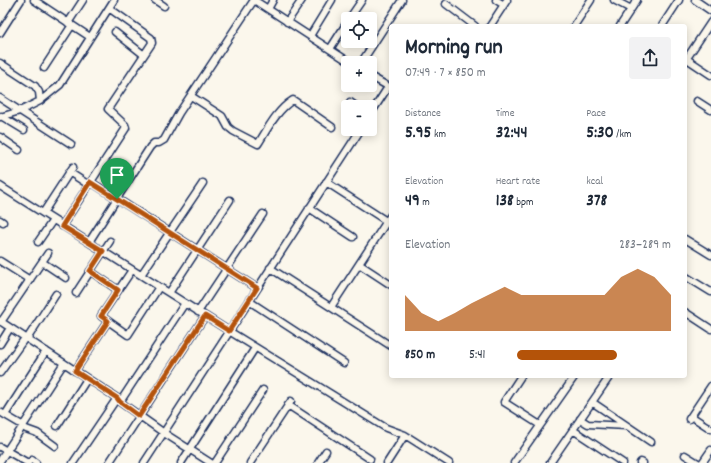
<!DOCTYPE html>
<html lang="en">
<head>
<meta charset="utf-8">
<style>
  :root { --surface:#fff; --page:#f2f2f3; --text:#1f2937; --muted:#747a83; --accent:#b45309 }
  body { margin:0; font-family:Dekko,sans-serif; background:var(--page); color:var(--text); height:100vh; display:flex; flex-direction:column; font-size:15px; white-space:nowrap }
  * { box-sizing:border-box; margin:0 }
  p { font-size:13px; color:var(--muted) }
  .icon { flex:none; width:22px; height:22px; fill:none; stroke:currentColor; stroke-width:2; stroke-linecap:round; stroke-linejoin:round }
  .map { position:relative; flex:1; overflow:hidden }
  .sheet { position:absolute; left:389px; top:24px; width:298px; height:354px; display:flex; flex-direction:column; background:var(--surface); border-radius:4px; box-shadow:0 2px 10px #0003 }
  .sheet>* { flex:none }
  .controls { position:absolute; left:341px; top:12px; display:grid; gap:8px }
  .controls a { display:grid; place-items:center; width:36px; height:36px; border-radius:4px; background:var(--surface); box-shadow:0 2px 10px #0003; font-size:20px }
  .pin { position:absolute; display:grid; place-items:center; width:34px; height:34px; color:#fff; margin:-41px -17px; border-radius:50% 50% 50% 0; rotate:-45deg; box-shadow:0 0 4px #0007 }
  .pin .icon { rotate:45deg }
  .round { display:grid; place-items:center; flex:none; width:42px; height:42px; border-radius:4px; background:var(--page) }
  .overview { display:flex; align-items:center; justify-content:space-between; height:68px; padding:0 16px }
  h1 { font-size:22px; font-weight:800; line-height:30px }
  .figures { display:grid; grid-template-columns:repeat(3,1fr); gap:6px; height:68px; padding:4px 16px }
  .figures div { display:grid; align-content:center }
  .figures b { font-size:17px; font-weight:800 }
  .figures small { font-size:11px; font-weight:400 }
  .figures p { font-size:11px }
  .chart { height:112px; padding:8px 16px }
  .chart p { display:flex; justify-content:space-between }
  .chart svg { width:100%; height:72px; margin-top:4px; fill:var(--accent); opacity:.7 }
  ul { padding:0 16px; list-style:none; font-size:13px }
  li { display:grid; grid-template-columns:64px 48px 1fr; align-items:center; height:30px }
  li i { height:10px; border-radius:5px; background:var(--accent) }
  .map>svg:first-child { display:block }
</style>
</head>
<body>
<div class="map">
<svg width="711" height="463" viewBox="0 0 711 463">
  <rect width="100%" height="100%" fill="#fbf7ec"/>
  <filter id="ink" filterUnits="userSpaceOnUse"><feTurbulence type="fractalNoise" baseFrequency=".025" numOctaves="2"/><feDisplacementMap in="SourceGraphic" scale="8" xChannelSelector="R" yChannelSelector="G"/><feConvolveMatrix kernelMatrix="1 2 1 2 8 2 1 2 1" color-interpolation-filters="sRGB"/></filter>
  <g filter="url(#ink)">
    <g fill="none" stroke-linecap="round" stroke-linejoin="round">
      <g stroke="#1b2f5e" stroke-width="9">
        <path id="minor" d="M34,0l56,37
          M155,0l9,6
          M254,0l97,63
          M496,0l8,5
          M614,0l17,9
          M695,0l16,11
          M446,4l29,22
          M268,9l5,-9
          M349,19l13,-19
          M287,22l15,-22
          M68,23l15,-23
          M490,26l17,-26
          M574,26l17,-26
          M620,26l17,-26
          M662,26l17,-26
          M115,32l29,23
          M0,33l21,-33
          M310,36l22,-36
          M330,49l18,-28
          M687,59l24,16
          M685,61l26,-39
          M0,63l35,23 4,6 1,9
          M361,63l41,-63
          M44,68l28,-43
          M370,76l21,12
          M191,96l31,20 6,11 5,4 25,13c10,-16 19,-34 35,-44l39,27
          M0,98l71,46
          M697,101l14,9
          M350,102l7,5
          M370,115l18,-28
          M1,116l23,14
          M0,117l20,-6 20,-10 20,-16 54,-85
          M0,137l19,13
          M69,172l20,13
          M91,182l166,106
          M326,182l65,42
          M0,186l229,145 157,97 19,7 44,28
          M309,208l44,29
          M43,213l30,-46
          M0,220l3,2
          M62,226l64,-98 -1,-3 -17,-16 44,-66 -1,-5 -42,-30
          M685,239l26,16
          M38,242l15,-22
          M89,242l61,-95 4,-4h5l5,-3 15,-27 75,-113
          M0,261l30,19
          M42,262l24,16
          M359,264l32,21
          M270,268l121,78
          M132,270l-31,46 27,19 31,-48
          M90,271l28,19
          M141,275l62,-92
          M685,276l26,16
          M76,293l34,-52
          M169,293l61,-93
          M249,301l95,62
          M331,307l60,-92
          M198,312l65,-98
          M685,312l26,17
          M0,321l117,77 3,4 44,31 47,30
          M1,322l47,-69
          M27,339l29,-45
          M0,344l10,-16
          M75,371l33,-50
          M0,373l25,-35
          M521,376l-17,26 36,23
          M120,402l65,-99
          M592,402l59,40
          M288,405l82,54
          M0,412l22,13 4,4 11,4 18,13
          M5,415l41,-64
          M691,416l20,13
          M580,419l8,5 39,2
          M689,419l22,-33
          M57,426l30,-47
          M573,430l50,33
          M0,447l28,16
          M685,455l13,8
          M32,460l4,3
          M0,461l64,-98
          M73,463l44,-65
          M109,463l96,-147
          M144,463l217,-334
          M181,463l74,-115
          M215,463l48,-73
          M250,463l41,-62
          M318,463l8,-12
          M387,463l18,-28
          M514,463l61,-87
          M550,463l60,-87
          M640,463l1,-1 2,1
          M702,463l9,-13"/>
      </g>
      <use href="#minor" stroke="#fbf7ec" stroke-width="6"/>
    </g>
  </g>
  <g fill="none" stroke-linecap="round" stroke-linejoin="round" filter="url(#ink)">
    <g stroke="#fff" stroke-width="8">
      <path id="route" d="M90,182l167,106 -28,43 -24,-15 -66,100 -19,-14 -3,-4 -42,-27 33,-50 -7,-5 17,-26 -28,-19 13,-20 -41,-25z"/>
    </g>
    <use href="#route" stroke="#b45309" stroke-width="5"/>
  </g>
</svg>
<div class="controls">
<a><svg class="icon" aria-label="locate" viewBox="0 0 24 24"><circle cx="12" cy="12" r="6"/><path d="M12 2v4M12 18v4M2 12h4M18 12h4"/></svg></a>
<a>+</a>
<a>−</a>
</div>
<div class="pin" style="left:117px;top:199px;background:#1e9e55"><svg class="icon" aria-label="arrive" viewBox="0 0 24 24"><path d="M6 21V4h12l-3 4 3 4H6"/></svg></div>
<section class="sheet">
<div class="overview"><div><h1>Morning run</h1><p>07:49 · 7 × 850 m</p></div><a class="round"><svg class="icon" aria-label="share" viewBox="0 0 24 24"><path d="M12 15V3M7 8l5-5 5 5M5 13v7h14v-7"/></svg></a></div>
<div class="figures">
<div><p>Distance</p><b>5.95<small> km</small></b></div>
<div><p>Time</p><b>32:44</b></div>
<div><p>Pace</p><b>5:30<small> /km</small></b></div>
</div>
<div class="figures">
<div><p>Elevation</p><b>49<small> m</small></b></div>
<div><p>Heart rate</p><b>138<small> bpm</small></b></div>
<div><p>kcal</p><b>378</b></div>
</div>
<div class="chart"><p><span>Elevation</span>283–289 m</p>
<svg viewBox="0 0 160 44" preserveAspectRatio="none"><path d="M0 44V22L10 33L20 38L30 33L40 27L50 22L60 17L70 22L80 22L90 22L100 22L110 22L120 22L130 11L140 6L150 11L160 22V44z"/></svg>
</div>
<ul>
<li><b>850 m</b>5:41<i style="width:65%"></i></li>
</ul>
</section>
</div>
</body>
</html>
